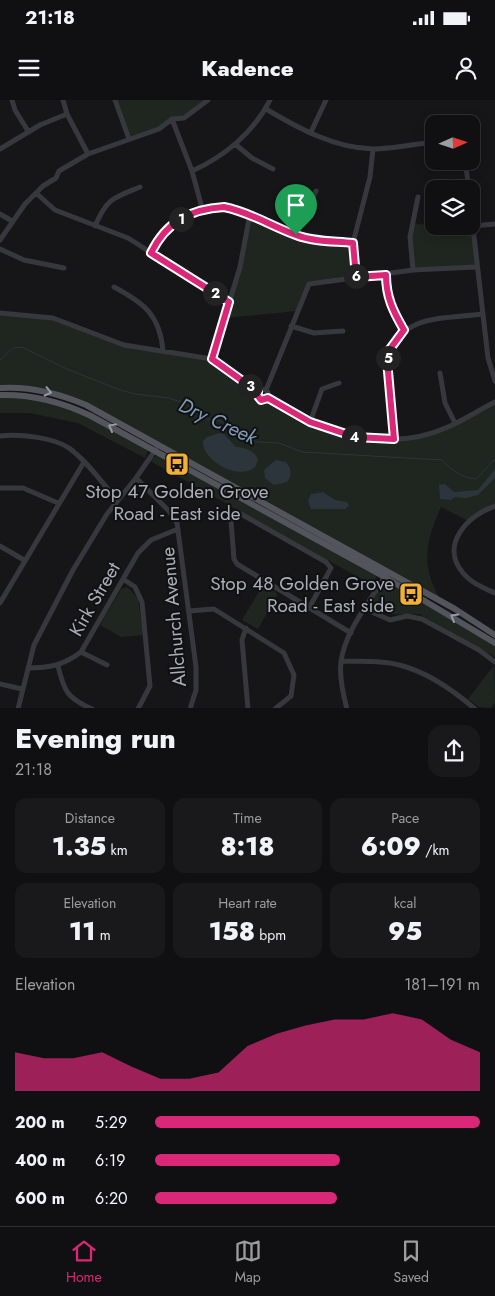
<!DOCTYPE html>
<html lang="en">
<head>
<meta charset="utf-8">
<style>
  :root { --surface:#101012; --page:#19191b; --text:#f1f3f6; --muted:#9c9d9f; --line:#303032; --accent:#db2777 }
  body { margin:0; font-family:Jost,sans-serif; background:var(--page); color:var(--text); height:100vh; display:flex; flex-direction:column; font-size:19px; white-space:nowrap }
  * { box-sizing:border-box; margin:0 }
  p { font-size:16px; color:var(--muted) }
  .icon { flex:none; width:28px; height:28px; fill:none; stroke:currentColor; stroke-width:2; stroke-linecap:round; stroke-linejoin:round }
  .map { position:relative; height:608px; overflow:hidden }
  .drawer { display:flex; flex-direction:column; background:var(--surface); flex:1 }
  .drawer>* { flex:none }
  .needle { width:32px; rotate:87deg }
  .buttons { position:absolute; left:425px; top:15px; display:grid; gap:10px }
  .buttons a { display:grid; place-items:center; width:55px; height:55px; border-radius:10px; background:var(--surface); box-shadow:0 2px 12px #0003,0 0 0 1px var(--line); font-size:25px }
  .pin { position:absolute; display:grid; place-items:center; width:42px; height:42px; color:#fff; margin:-51px -21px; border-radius:50% 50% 50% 0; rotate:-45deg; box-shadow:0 0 5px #0007 }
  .pin .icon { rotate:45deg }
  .km { position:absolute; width:25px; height:25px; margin:-12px; border-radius:50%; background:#222; color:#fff; font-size:14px; line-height:25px; text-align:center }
  .round { display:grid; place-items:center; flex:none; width:52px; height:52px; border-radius:15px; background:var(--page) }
  .summary { display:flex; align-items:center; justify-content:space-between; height:85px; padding:0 15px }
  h1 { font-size:28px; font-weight:800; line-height:38px }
  .stats { display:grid; grid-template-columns:repeat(3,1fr); gap:8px; height:85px; padding:5px 15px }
  .stats div { display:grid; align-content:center; border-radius:12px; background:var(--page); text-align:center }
  .stats b { font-size:25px; font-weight:800 }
  .stats small { font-size:14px; font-weight:400 }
  .stats p { font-size:14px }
  .chart { height:140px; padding:10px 15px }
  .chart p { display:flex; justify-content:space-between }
  .chart svg { width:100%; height:90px; margin-top:5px; fill:var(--accent); opacity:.7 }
  ul { padding:0 15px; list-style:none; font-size:16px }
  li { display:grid; grid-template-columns:80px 60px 1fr; align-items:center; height:38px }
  li i { height:12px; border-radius:6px; background:var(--accent) }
  .status { display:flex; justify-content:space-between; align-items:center; height:35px; padding:0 25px; background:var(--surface); direction:ltr }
  .status svg { height:14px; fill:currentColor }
  header { display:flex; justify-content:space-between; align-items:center; height:65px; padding:0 15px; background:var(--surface); font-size:22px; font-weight:800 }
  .tabs { display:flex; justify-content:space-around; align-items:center; height:70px; border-top:1px solid var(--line); background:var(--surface); font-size:14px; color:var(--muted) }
  .tabs a { display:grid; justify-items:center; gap:2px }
  .tabs .current { color:var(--accent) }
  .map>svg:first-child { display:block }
</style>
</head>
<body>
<div class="status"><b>21:18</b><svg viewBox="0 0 49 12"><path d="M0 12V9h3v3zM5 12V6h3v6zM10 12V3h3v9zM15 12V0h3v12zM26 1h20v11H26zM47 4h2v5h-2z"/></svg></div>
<header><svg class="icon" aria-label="menu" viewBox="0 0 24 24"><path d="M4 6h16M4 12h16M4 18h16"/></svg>Kadence<svg class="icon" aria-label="person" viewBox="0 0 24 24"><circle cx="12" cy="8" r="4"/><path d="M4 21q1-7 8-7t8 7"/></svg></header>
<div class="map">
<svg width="495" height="609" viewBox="0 0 495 609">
  <rect width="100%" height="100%" fill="#161618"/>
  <path fill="#1e261f" d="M115,0h93c-23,18 -51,29 -79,39z
    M250,114l46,21 57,8 3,34 -47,7 -12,27 -72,7 15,-51z
    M412,124l59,2 5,41 -63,3 -3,-33z
    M0,215l53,3 71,27 88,14 56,39 42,24 45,15 39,2 30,-4 31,-12 40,-21v104l-27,15 -27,-14c-16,36 -21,60 1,95l-380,-207 -62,-7z
    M0,296h20l53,13 75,41 -3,8 -67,-35 -49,-10h-29z
    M157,355l219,121 1,7 -3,3 -224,-125z
    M384,482h5l106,64v11l-76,-43h-30l-15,-4 -2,-9z
    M263,485l15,9 -20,35 -16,-9z
    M127,487l11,11 5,37 -22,2 -21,-12 21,-36z
    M494,565l1,38 -4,5 -12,-1 -11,-8z"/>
  <path fill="#2c353c" d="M220,333l4,1 12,13c10,1 18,3 22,13l-3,7c-17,15 -54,-8 -52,-26l4,-4z
    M276,360l10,2c6,7 6,13 1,20l-13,3 -9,-7 -1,-8z
    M495,369v9l-17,17 -12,3 -11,-1 -4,3 -11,-1 -1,-14 6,-1 9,8 24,-2z
    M323,392l12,8 12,2 2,4 -4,3h-34l-3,-8 3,-7z"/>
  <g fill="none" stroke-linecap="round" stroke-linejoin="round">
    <path stroke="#2c353c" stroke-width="1" d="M0,260l13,-12 9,-1 45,22 53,21 15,4 34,4 15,5 23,16 14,2 12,9 24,12 22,1 23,9 140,8c9,10 20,18 34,19l19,-20"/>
    <path stroke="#37383d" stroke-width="5" d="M12,0l3,10 13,21
      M63,0l4,14 21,40
      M115,0l14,39
      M266,9c32,19 68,39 107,40 19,0 41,-5 61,-7
      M172,19l20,52 10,37
      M311,32l15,-32
      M235,44l17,14 21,11
      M0,49l40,-24 27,-11
      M465,61l4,28
      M192,71c32,-14 62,-39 78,-71
      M36,93l19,17 73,28 101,64
      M471,110l17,148 7,23
      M0,114l12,7
      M95,126c12,-28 18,-28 45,-39
      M473,126l22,-2
      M296,135l20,-44
      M0,140l25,-36 18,-18 13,-8 3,-7 29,-17 71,-25 13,-10 12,-1 24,-18
      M0,149l24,11 40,8
      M151,153c8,-18 19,-29 37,-38 42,-21 69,7 108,20 18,7 38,6 57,8
      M413,170l-3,-33 8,-40
      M386,175l3,28 15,27
      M356,177l-3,-34 17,-66 3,-28
      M114,187c30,16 46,28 49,64
      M0,213l53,5 71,27 88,14 46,33
      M291,226l23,7 29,-2
      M212,259l28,-92 10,-53
      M440,273l5,30 10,20
      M257.5 295a5.5 5.5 0 1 1 11 0a5.5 5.5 0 1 1-11 0Z
      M266,290l43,-106 104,-14 63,-3
      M268,298c56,32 115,58 180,29 16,-7 31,-17 47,-25
      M310,322l12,-33 17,-6
      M0,336c20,-2 52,1 69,12 18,13 33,35 48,52
      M394,339l-7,-79c12,-46 56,-41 95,-46
      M136,378l33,33 8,12 19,144v23l-6,19
      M0,388h23l35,15
      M495,406c-27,9 -56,39 -32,67 8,10 21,15 32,20
      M0,446l24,14
      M123,479l12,8 7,15 8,84 -12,23
      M0,503l84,-141
      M309,508l22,-40 -5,-6 -85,-48h-7l-3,7 3,38 3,5 114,69
      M365,509l25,11 17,-4 15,3 57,31 16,12
      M189,511l25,-2 70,44 10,22 -3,21 -16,13
      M246,528l-4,12 6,69
      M81,552l26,13
      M341,561c18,1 40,-1 58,4 29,7 54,25 76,44
      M58,566c6,25 9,32 34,43
      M28,568c21,0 36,-3 53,-16l57,-99 13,-13 27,-11
      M0,584l22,5
      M18,609l16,-64 39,-75 34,-56 29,-36 20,-29
      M347,609c-4,-15 -8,-32 -6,-47 4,-32 30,-61 45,-88"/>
    <path stroke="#53555c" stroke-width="6" d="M0,288c31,-2 58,5 86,17l369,204 40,26
      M0,295c33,-1 62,7 91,21l292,160 112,67"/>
  </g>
  <defs><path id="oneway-chevron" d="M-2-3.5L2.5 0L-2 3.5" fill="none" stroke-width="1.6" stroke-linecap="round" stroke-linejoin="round" transform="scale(1.25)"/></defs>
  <g stroke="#979ba6">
    <use href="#oneway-chevron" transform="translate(48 292) rotate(13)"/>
    <use href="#oneway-chevron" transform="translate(112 327) rotate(-151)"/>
    <use href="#oneway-chevron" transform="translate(454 517) rotate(-150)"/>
  </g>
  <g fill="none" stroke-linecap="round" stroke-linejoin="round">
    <g stroke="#fff" stroke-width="10">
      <path id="route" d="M224,107c26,5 47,19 72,28 18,7 38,6 57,8l3,34 30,-2c0,22 7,36 18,55l-14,19 -3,11 7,79 -39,-2 -45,-15 -42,-24 -7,2 -4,-5 1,-3 -46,-33 17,-57 -78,-49c15,-31 39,-44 73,-46z"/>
    </g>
    <use href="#route" stroke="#db2777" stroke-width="6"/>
  </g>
  <defs>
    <g id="bus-square" transform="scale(1.25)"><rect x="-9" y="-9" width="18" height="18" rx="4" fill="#f2b134" stroke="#111113"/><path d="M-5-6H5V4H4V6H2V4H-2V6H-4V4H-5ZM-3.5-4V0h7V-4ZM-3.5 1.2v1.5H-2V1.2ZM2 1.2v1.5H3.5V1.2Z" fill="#111"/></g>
  </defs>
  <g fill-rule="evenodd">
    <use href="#bus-square" x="177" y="364"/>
    <use href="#bus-square" x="411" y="494"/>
  </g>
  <g text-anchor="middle" stroke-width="4" stroke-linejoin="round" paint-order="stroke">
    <g font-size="19" fill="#a8adb8" stroke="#111113">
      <text x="177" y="398">Stop 47 Golden Grove<tspan x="177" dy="22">Road - East side</tspan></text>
      <text x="394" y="490" text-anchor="end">Stop 48 Golden Grove<tspan x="394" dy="22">Road - East side</tspan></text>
    </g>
    <g font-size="19" fill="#a8adb8" stroke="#111113">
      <text transform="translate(94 499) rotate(-60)" y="7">Kirk Street</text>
      <text transform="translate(173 517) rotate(-95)" y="7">Allchurch Avenue</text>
    </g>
    <g font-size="20" font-style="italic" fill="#7f9bb3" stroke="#111113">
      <text transform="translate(218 321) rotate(25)" y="7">Dry Creek</text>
    </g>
  </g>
</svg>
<div class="buttons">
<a><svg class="needle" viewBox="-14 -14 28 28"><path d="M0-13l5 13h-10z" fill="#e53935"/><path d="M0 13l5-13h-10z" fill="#9c9d9f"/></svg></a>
<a><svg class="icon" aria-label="layers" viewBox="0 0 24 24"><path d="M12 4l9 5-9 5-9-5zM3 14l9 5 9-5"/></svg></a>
</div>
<div class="pin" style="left:296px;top:135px;background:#1e9e55"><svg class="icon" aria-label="arrive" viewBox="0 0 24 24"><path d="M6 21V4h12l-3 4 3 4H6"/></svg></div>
<b class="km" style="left:181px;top:119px">1</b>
<b class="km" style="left:215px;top:193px">2</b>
<b class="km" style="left:250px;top:286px">3</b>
<b class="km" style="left:354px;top:337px">4</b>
<b class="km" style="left:388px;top:258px">5</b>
<b class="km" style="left:356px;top:176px">6</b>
</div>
<section class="drawer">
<div class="summary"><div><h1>Evening run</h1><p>21:18</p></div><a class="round"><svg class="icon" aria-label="share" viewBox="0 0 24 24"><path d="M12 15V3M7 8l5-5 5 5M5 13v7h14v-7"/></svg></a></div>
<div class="stats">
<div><p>Distance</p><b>1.35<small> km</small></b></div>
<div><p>Time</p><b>8:18</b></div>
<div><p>Pace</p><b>6:09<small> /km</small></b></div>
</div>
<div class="stats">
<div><p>Elevation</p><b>11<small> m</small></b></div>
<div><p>Heart rate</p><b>158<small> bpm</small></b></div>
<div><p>kcal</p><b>95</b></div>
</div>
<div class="chart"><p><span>Elevation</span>181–191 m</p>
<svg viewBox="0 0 160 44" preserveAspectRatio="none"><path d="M0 44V25L10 28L20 28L30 25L40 32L50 38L60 38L70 35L80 22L90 16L100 12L110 9L120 9L130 6L140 9L150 19L160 25V44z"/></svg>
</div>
<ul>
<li><b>200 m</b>5:29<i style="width:100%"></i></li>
<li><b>400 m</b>6:19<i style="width:57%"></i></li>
<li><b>600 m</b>6:20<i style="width:56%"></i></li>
</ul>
</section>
<nav class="tabs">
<a class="current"><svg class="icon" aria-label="home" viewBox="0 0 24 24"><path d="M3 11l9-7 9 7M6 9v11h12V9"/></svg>Home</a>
<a><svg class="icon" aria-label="map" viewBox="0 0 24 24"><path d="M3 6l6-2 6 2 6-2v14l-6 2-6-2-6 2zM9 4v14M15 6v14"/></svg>Map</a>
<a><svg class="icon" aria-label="saved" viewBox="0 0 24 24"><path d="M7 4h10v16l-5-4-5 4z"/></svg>Saved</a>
</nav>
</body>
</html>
